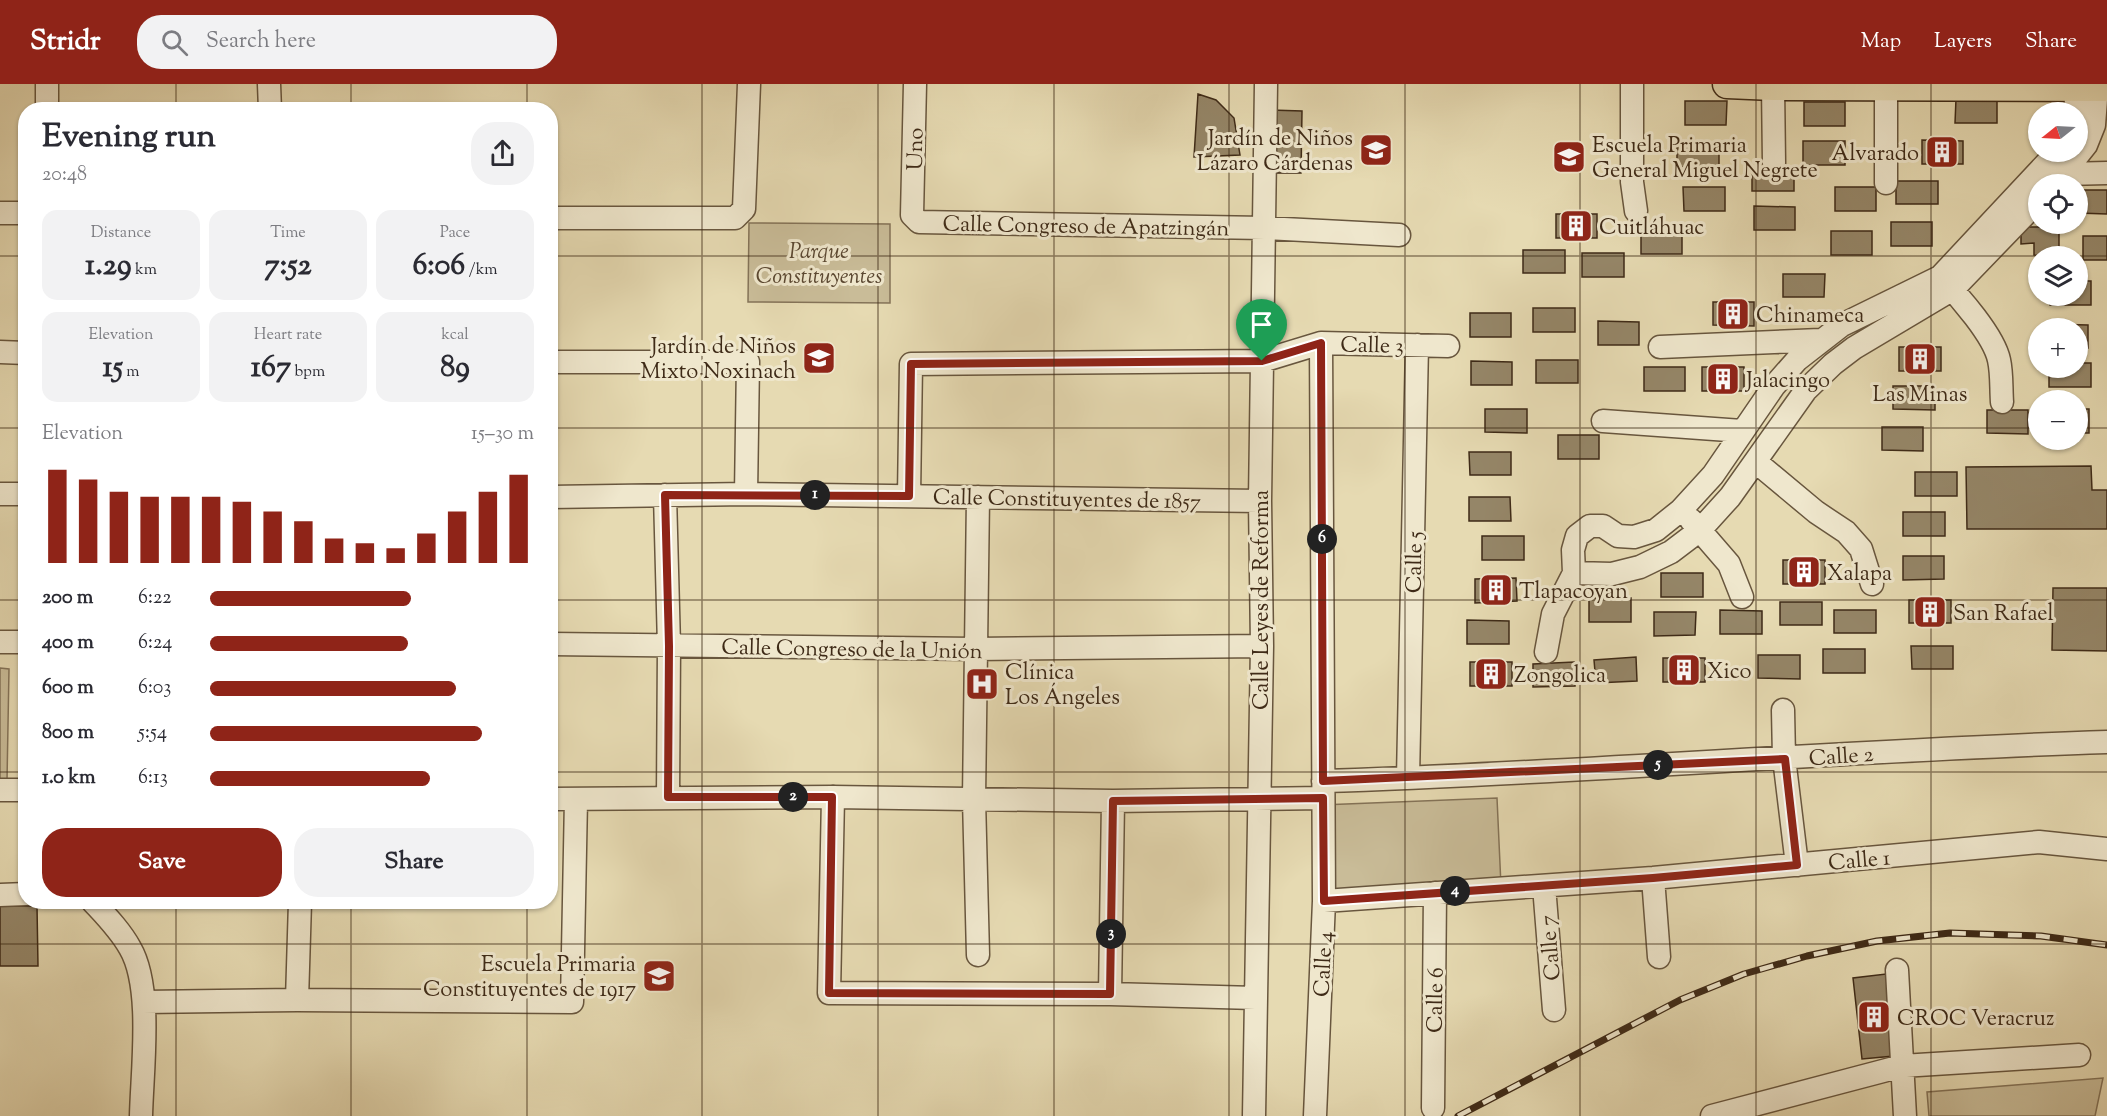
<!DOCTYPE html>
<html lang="en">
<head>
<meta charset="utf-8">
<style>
  :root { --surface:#fff; --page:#f2f2f3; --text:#2b2b33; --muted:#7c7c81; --accent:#8f2418 }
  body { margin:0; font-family:"Sorts Mill Goudy",serif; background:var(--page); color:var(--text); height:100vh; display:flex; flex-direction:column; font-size:22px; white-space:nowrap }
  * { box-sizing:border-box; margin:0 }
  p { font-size:20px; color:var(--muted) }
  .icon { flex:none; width:33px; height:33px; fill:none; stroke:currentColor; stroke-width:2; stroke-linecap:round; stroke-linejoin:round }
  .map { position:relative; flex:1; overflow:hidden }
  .side { position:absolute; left:18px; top:18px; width:540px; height:807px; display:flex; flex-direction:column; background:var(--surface); border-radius:24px; box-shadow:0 2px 4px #0004 }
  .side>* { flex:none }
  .needle { width:39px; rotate:252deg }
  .tools { position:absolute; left:2028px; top:18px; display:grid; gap:12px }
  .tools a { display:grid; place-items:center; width:60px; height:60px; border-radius:50%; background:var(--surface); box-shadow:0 2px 4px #0004; font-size:30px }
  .pin { position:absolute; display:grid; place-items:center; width:51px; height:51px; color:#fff; margin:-62px -26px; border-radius:50% 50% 50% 0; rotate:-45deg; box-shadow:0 0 6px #0007 }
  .pin .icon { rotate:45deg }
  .km { position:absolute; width:30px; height:30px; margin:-15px; border-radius:50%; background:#222; color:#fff; font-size:16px; line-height:30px; text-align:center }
  .round { display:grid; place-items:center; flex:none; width:63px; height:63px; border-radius:24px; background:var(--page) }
  .overview { display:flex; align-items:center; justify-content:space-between; height:102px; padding:0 24px }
  h1 { font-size:33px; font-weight:800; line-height:45px }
  .metrics { display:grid; grid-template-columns:repeat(3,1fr); gap:9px; height:102px; padding:6px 24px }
  .metrics div { display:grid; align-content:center; border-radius:15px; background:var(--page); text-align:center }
  .metrics b { font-size:30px; font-weight:800 }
  .metrics small { font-size:16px; font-weight:400 }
  .metrics p { font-size:16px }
  .chart { height:168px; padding:12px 24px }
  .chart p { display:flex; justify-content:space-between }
  .chart svg { width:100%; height:108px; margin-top:6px; stroke:var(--accent); stroke-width:6 }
  .action { display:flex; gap:12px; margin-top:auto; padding:12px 24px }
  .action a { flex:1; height:69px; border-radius:24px; background:var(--accent); color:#fff; font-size:24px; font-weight:800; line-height:69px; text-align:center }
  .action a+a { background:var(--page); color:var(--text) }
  ul { padding:0 24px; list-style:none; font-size:20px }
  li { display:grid; grid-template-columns:96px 72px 1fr; align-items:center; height:45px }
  li i { height:15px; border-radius:8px; background:var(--accent) }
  header { display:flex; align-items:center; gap:36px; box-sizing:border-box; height:84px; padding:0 30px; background:var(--accent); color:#fff }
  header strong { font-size:28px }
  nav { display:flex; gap:33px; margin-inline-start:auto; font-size:21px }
  .search { width:420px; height:54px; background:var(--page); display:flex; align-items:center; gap:15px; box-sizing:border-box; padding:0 21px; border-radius:24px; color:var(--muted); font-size:22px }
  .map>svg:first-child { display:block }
</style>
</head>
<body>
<header>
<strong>Stridr</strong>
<div class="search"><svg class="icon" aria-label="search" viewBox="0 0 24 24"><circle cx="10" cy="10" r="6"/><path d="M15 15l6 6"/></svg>Search here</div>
<nav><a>Map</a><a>Layers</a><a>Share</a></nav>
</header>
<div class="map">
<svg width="2107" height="1032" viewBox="0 0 2107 1032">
  <rect width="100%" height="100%" fill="#e6dab2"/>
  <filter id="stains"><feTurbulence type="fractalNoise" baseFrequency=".00333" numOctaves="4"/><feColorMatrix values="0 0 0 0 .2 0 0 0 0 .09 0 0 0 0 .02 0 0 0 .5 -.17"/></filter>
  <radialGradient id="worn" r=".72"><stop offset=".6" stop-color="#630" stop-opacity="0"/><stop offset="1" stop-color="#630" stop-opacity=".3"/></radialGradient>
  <path fill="#c9bc98" stroke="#847358" stroke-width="1.5" d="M749,139l141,1v79l-142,-1z
    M0,584l9,1 -2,112h-7z
    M1497,714l4,88 -176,8 -4,-89z
    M2103,994l-8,38h-166l-2,-24z"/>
  <path fill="#958668" stroke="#3e2a17" stroke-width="1.5" d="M1198,10l18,6 18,18 6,37 -46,2z
    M1956,15h41v24h-42z
    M1685,17h42l-1,24h-41z
    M1804,18h41v24h-41z
    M1269,26l33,1 -1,62h-33z
    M1922,56l41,1v23h-41z
    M1803,57h42v24h-42z
    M1677,59h42v24h-42z
    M1752,83l42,1v23h-42z
    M1896,97h42v23h-42z
    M1683,103h42v24h-41z
    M1835,103h41v24h-41z
    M2078,106h29v24l-29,-1z
    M1754,122l41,1v23h-41z
    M1556,130h41v24h-41z
    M1891,138h41v24h-41z
    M2021,143h38v29l-25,-1v-12l-13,1z
    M1641,146h41v24h-41z
    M1831,147h41v24h-41z
    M2083,152h24v24h-24z
    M1523,166h42v23h-42z
    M1582,169h42v24h-42z
    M1783,190h42l-1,23h-41z
    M2078,197h13v24h-41v-9h28z
    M1713,218h41v24l-41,-1z
    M1533,224h42v24h-42z
    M1470,229h41v24h-41z
    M1598,237l41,1v23h-41z
    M2046,240l42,1v23h-10v-20h-32z
    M1899,263h42v24h-42z
    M1536,276h42v23h-42z
    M1471,277l41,1v23h-41z
    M2078,279h13v24h-42v-19h29z
    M1644,283h41v24h-41z
    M1702,283h42v24h-42z
    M1893,302h42v24l-42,-1z
    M1485,325h42v24l-42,-1z
    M2078,325h11v24h-11z
    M1987,326h41v24l-41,-1z
    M1882,343h41v24l-41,-1z
    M1558,351h41v24h-41z
    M1469,368h42v23h-41z
    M2091,382l1,24h15v39h-140l-1,-62z
    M1915,388h42v24h-42z
    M1469,413h41l1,24h-42z
    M1903,428h42v24h-42z
    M1482,452h42v24h-42z
    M1903,472h41v23l-41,1z
    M1783,476h42v24h-42z
    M1661,489h42v24h-42z
    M1516,494l1,23 -42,2v-24z
    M2053,504h54v63l-55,-1z
    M1589,514h42v24h-42z
    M1909,516h42v23h-42z
    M1780,518h42v23h-42z
    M1720,526l42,1v23h-42z
    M1834,526h42v23h-42z
    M1654,528h42l-1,23 -41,1z
    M1467,536l42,1v23h-42z
    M1911,562h42v23h-41z
    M1823,565h42v24h-42z
    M1758,571h42v24l-42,-1z
    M1636,573l1,24 -41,2 -2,-23z
    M1663,574h42v24h-42z
    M1470,578h42v24h-42z
    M1574,578l1,24 -42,1v-23z
    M0,822h37l1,60h-38z
    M1886,890l8,82 -32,3 -9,-81z"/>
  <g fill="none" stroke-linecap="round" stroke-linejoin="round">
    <g stroke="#68563e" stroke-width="25">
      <path id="minor" d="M269,0l1,26
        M915,0l-3,131 7,7 345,6 135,7
        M1632,0v98l4,29
        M1773,2l1,77
        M47,26v-26
        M2075,28l2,-25
        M2065,90l42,-1
        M1886,99v-97
        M2055,100l31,-39 8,-20 3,-38
        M0,129h26
        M550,134h185l9,-9 5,-125
        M1942,195c17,17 52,57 57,81 3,13 2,28 3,42
        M1660,263l160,-7
        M0,268l26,1
        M550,278h198l-2,132
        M1603,337l139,10
        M1756,378l60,50 30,20 15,17 11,35
        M0,410h26
        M665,411l4,151 -1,151
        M909,412l2,-132 351,-3 59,-18 127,3
        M550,413l196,-3 514,7
        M978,413l-4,302 4,156
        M1691,436l38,44 13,33
        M1574,489l-1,-23 4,-14 13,-10h13l15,10 16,1 22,-7 25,-20 32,-35 61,-89 23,-26 45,-35 98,-48 117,-125
        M1574,489l38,1 28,-7 31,-15 29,-22 30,-33 76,-107 27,-26 21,-16 99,-59 85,-88
        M0,558h26
        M550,560l425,5 287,-3
        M1546,568l7,-38 21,-41
        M1783,626l1,48 13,107
        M1408,694l9,-433
        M1323,697c262,-8 523,-31 784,-39
        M0,706h26
        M833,713l-4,196 281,1 145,4
        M550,715l283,-2 280,4 210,-3
        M1653,794l6,79
        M1544,802l10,124
        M0,811l26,-1
        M1324,817l329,-23 386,-36 68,7
        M93,818c13,14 27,28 37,46 23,39 12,122 11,168
        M1897,886l8,146
        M1110,910l3,-193
        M297,916l3,-98
        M144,918l153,-2 275,2 4,-203
        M1433,1024l2,-215
        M1254,1032l8,-470 -2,-145 6,-417
        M1315,1032l9,-215 -3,-558
        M1712,1032l190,-50 177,-11"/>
    </g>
    <g stroke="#3e2a17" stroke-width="31">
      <path id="major" d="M1727,0l46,2 334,1"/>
    </g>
    <use href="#minor" stroke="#efe7cd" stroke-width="22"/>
    <use href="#major" stroke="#e6dab2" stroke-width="28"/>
    <g stroke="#3e2a17" stroke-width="7">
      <path id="rail" d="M1458,1032l222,-116 64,-26 63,-18 70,-15 73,-8 91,3 66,9"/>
    </g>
    <use href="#rail" stroke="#efe7cd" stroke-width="4.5" stroke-dasharray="14" stroke-linecap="butt"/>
  </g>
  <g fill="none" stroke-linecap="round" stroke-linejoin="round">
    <g stroke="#fff" stroke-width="12">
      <path id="route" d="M1321,259l2,438 462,-22 12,106 -144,13 -329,23 -1,-103 -210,3 -3,193 -281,-1 3,-196h-164l1,-151 -4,-151 244,1 2,-132 351,-3z"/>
    </g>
    <use href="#route" stroke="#8f2418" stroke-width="8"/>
  </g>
  <path fill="none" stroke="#3e2a17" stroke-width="1.5" stroke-opacity="0.55" d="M176,0v26M351,0v26M527,0v26M702,0v1032M878,0v1032M1054,0v1032M1229,0v1032M1405,0v1032M1580,0v1032M1756,0v1032M1931,0v1032M0,172h26M550,172h1557M0,344h26M550,344h1488M2078,344h29M0,516h26M550,516h1557M0,688h26M550,688h1557M176,818v214M351,818v214M527,818v214M0,860h2107"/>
  <defs>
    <g id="school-square" transform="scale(1.725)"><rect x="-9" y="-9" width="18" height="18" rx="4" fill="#8f2418" stroke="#efe7cd"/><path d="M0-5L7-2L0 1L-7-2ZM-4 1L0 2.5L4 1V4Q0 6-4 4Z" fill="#fff"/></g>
    <g id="building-square" transform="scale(1.725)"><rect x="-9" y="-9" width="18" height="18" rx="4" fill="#8f2418" stroke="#efe7cd"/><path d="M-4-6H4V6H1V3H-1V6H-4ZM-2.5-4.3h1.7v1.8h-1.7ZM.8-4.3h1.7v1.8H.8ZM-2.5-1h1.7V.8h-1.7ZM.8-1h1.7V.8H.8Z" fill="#fff"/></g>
    <g id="hospital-square" transform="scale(1.725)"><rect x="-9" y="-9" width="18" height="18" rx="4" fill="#8f2418" stroke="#efe7cd"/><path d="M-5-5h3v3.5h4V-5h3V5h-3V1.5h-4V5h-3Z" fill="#fff"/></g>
  </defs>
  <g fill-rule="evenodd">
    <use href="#school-square" x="1376" y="66"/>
    <use href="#building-square" x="1942" y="68"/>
    <use href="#school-square" x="1569" y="73"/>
    <use href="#building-square" x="1576" y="142"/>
    <use href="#building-square" x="1733" y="230"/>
    <use href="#school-square" x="819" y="274"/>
    <use href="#building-square" x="1920" y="275"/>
    <use href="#building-square" x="1723" y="295"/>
    <use href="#building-square" x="1804" y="488"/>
    <use href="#building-square" x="1496" y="506"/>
    <use href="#building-square" x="1930" y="528"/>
    <use href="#building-square" x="1684" y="586"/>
    <use href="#building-square" x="1491" y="590"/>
    <use href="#hospital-square" x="982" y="600"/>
    <use href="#school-square" x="659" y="892"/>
    <use href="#building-square" x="1874" y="933"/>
  </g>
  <g text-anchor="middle" stroke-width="6" stroke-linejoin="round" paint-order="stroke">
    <g font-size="22" fill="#3e2a17" stroke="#efe7cd" text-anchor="start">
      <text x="1353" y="61" text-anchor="end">Jardín de Niños<tspan x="1353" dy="25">Lázaro Cárdenas</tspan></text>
      <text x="1592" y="68">Escuela Primaria<tspan x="1592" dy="25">General Miguel Negrete</tspan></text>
      <text x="1919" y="76" text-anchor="end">Alvarado</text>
      <text x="1599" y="150">Cuitláhuac</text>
      <text x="1756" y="238">Chinameca</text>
      <text x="796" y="269" text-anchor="end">Jardín de Niños<tspan x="796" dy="25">Mixto Noxinach</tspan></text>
      <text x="1746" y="303">Jalacingo</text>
      <text x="1920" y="317" text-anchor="middle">Las Minas</text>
      <text x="1827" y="496">Xalapa</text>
      <text x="1519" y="514">Tlapacoyan</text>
      <text x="1953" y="536">San Rafael</text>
      <text x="1707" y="594">Xico</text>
      <text x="1005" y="595">Clínica<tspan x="1005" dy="25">Los Ángeles</tspan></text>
      <text x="1514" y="598">Zongolica</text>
      <text x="636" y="887" text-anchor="end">Escuela Primaria<tspan x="636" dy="25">Constituyentes de 1917</tspan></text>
      <text x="1897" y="941">CROC Veracruz</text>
    </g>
    <g font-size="22" fill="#3e2a17" stroke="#efe7cd">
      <text transform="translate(914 65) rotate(-89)" y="8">Uno</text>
      <text transform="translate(1086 141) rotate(1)" y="8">Calle Congreso de Apatzingán</text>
      <text transform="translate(1372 260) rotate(1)" y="8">Calle 3</text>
      <text transform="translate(1067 414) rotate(1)" y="8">Calle Constituyentes de 1857</text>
      <text transform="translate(1413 478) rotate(-89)" y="8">Calle 5</text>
      <text transform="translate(1260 516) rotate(-90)" y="8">Calle Leyes de Reforma</text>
      <text transform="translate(852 564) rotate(1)" y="8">Calle Congreso de la Unión</text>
      <text transform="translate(1841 671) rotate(-4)" y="8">Calle 2</text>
      <text transform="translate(1859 775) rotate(-5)" y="8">Calle 1</text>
      <text transform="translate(1549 864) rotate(-95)" y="8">Calle 7</text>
      <text transform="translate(1322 880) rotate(-87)" y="8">Calle 4</text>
      <text transform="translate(1434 916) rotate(-89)" y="8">Calle 6</text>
    </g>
    <g font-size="22" font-style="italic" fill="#5a4731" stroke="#efe7cd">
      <text x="819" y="174">Parque<tspan x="819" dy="25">Constituyentes</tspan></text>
    </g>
  </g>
  <rect width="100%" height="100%" filter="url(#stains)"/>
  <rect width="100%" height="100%" fill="url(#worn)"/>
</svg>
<div class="tools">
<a><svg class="needle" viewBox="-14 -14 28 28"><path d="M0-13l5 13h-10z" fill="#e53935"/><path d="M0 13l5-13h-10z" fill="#7c7c81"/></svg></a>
<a><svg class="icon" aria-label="locate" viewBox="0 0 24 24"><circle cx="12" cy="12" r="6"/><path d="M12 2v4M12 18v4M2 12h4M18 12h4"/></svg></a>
<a><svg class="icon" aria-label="layers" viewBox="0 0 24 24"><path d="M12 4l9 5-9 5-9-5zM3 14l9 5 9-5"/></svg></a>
<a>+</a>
<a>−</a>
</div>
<div class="pin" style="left:1262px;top:277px;background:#1e9e55"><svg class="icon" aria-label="arrive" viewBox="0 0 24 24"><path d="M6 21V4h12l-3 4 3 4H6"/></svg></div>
<b class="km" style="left:815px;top:411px">1</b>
<b class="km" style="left:793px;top:713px">2</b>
<b class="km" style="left:1111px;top:850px">3</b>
<b class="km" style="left:1455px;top:807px">4</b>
<b class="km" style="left:1658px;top:681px">5</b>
<b class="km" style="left:1322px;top:455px">6</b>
<section class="side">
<div class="overview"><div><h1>Evening run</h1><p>20:48</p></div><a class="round"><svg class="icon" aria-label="share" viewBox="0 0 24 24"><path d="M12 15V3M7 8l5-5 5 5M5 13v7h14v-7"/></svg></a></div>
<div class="metrics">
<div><p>Distance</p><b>1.29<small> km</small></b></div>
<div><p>Time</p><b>7:52</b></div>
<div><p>Pace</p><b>6:06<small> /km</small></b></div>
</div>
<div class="metrics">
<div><p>Elevation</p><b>15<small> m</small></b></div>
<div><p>Heart rate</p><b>167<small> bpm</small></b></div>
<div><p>kcal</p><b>89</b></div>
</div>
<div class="chart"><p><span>Elevation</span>15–30 m</p>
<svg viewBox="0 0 160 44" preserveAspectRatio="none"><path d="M5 44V6M15 44V10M25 44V15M35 44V17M45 44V17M55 44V17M65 44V19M75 44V23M85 44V27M95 44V34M105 44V36M115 44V38M125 44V32M135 44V23M145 44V15M155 44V8"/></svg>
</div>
<ul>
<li><b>200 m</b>6:22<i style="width:62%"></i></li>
<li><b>400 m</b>6:24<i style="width:61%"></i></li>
<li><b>600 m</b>6:03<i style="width:76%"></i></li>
<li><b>800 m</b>5:54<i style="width:84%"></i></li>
<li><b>1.0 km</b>6:13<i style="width:68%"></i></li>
</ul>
<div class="action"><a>Save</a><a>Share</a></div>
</section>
</div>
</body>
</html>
